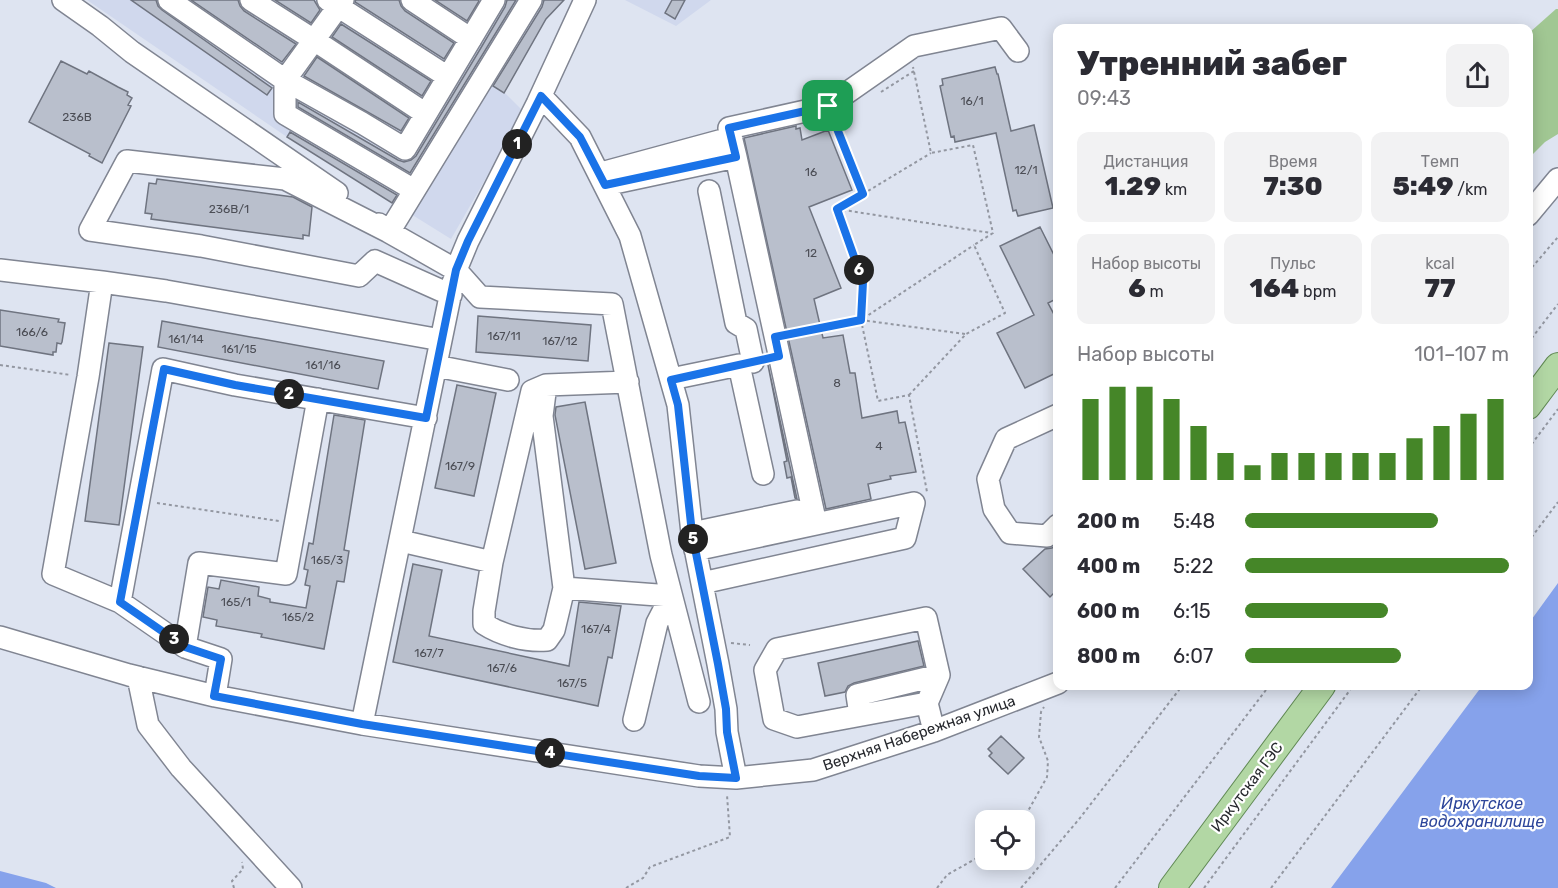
<!DOCTYPE html>
<html lang="ru">
<head>
<meta charset="utf-8">
<style>
  :root { --surface:#fff; --page:#f2f2f3; --text:#2b2b33; --muted:#7c7c81; --accent:#458628 }
  body { margin:0; font-family:Rubik,sans-serif; background:var(--page); color:var(--text); height:100vh; display:flex; flex-direction:column; font-size:22px; white-space:nowrap }
  * { box-sizing:border-box; margin:0 }
  p { font-size:20px; color:var(--muted) }
  .icon { flex:none; width:33px; height:33px; fill:none; stroke:currentColor; stroke-width:2; stroke-linecap:round; stroke-linejoin:round }
  .map { position:relative; flex:1; overflow:hidden }
  .sheet { position:absolute; left:1053px; top:24px; width:480px; height:666px; display:flex; flex-direction:column; background:var(--surface); border-radius:12px; box-shadow:0 3px 15px #0003 }
  .sheet>* { flex:none }
  .buttons { position:absolute; left:975px; top:810px; display:grid; gap:12px }
  .buttons a { display:grid; place-items:center; width:60px; height:60px; border-radius:12px; background:var(--surface); box-shadow:0 3px 15px #0003; font-size:30px }
  .pin { position:absolute; display:grid; place-items:center; width:51px; height:51px; color:#fff; margin:-26px; border-radius:12px; box-shadow:0 3px 9px #0006 }
  .km { position:absolute; width:30px; height:30px; margin:-15px; border-radius:50%; background:#222; color:#fff; font-size:16px; line-height:30px; text-align:center }
  .round { display:grid; place-items:center; flex:none; width:63px; height:63px; border-radius:12px; background:var(--page) }
  .summary { display:flex; align-items:center; justify-content:space-between; height:102px; padding:0 24px }
  h1 { font-size:33px; font-weight:800; line-height:45px }
  .figures { display:grid; grid-template-columns:repeat(3,1fr); gap:9px; height:102px; padding:6px 24px }
  .figures div { display:grid; align-content:center; border-radius:12px; background:var(--page); text-align:center }
  .figures b { font-size:26px; font-weight:800 }
  .figures small { font-size:16px; font-weight:400 }
  .figures p { font-size:16px }
  .chart { height:168px; padding:12px 24px }
  .chart p { display:flex; justify-content:space-between }
  .chart svg { width:100%; height:108px; margin-top:6px; stroke:var(--accent); stroke-width:6 }
  ul { padding:0 24px; list-style:none; font-size:20px }
  li { display:grid; grid-template-columns:96px 72px 1fr; align-items:center; height:45px }
  li i { height:15px; border-radius:8px; background:var(--accent) }
  .map>svg:first-child { display:block }
</style>
</head>
<body>
<div class="map">
<svg width="1558" height="888" viewBox="0 0 1558 888">
  <rect width="100%" height="100%" fill="#dee4f1"/>
  <path fill="#d0d8ed" d="M87,0h477l-18,19 -42,73 20,20 -73,127 -164,-102z
    M625,0h86l-35,26z"/>
  <path fill="#a1c793" d="M1556,9h2v125l-13,8 -16,16v-125z"/>
  <path fill="#86a2eb" d="M1558,583v305h-227l151,-202h46l1,-63z
    M0,871l46,12 10,5h-56z"/>
  <path fill="#b9bfcc" stroke="#6f7480" stroke-width="1.5" d="M131,0h25l2,6 4,4 110,78 -5,7z
    M191,0h47l2,6 4,5 52,33 -14,18z
    M275,0h39l6,10 -9,13z
    M356,0h43l2,6 4,5 49,32 -10,16 -89,-57z
    M435,0h43l1,1 -12,20z
    M507,0h9l-106,173 -112,-66v-5l100,58 6,2 7,-2 5,-4 66,-110 23,-39z
    M544,0h20l-18,19 -42,74 -11,-7 49,-79z
    M672,0h13l-10,19 -10,-6z
    M341,24l90,57 -9,15 -90,-59z
    M317,57l92,61 -8,13 -97,-55z
    M61,61l26,13 2,-3 29,16 10,5 -1,3 5,3 -4,7 3,1 -29,57 -13,-7 1,-2 -61,-32z
    M995,67l2,7h1l13,57 23,-6 19,83 -35,8 -2,-6 -3,1 -17,-78 -41,9 -1,-6 -3,1 -11,-51 3,-1 -1,-6z
    M796,126v3l4,-1 2,12 26,-10 24,60 -43,17 32,81 -27,11 9,39 20,-3 7,38h5l7,45 35,-7 2,12 6,-1 11,50 -26,4 1,3 -23,5 3,15 -45,10 -82,-371z
    M290,132l107,63 -5,8 -105,-66z
    M157,179l136,18 19,10 -3,29 -6,-1v4l-152,-20 1,-5 -7,-1 4,-30 7,1z
    M1040,227l18,36v35l-10,5 10,19v50l-33,16 -28,-55 37,-18 -34,-69z
    M0,310l59,9 -1,3 7,1 -3,19 -1,2 -4,-1 -1,9h-3v3l-53,-9z
    M478,316l113,9 -3,36 -112,-9z
    M162,321l222,40 -6,28 -220,-42z
    M109,343l34,4 -24,178 -34,-4z
    M768,365l29,134 -2,-1 -4,-21 -4,1 -3,-16 3,-1z
    M457,385l39,8 -22,103 -39,-8z
    M585,402l31,161 -31,6 -30,-154 1,-8z
    M334,415l31,5 -21,130 5,1 -5,31 -7,-1 -13,68 -63,-12 1,-3 -46,-8 1,-6 -14,-3 5,-30 11,2 2,-9 38,7 -1,9 12,3v3l36,6 4,-22 -5,-1 3,-15 -4,-1 5,-26 4,1z
    M1058,544v45l-8,8 -27,-28 22,-20 7,-1z
    M413,564l29,6 -13,66 140,30 10,-64 42,4 -9,52 -4,-1 -10,49 -205,-44z
    M918,641l6,25 -70,17 -6,3 -3,6 -20,4 -7,-33z
    M1001,736l23,22 -16,16 -19,-18 3,-3 -4,-4z"/>
  <g fill="none" stroke-linecap="round" stroke-linejoin="round">
    <g stroke="#808592" stroke-width="24">
      <path id="minor" d="M63,0l37,26 32,26 205,141
        M169,0l116,80 77,43 43,26 89,-149
        M251,0l63,40 112,74
        M328,0l120,77
        M343,0l-58,80v34l129,76
        M412,0l59,39
        M541,96l39,41 50,99 48,169 14,128 26,131 8,45 1,23 9,46
        M736,157l-7,-29 99,-22 86,-60 87,-18 17,23
        M605,172l118,-32
        M605,185l131,-28 80,367 98,-21 -9,35 -203,45
        M709,191l27,132 10,6 7,33
        M1528,215l30,-36
        M379,224l10,8 67,38 12,-29 69,-137 48,-104
        M0,270l102,12
        M456,270l24,27 132,7 49,251 38,147
        M451,295l-76,-34 -16,15 -158,-30 -111,-16 37,-69 158,18 104,53 142,-232
        M436,366l72,14
        M671,379l68,-14 24,109
        M1058,415l-52,24 -18,40 6,30 16,24 37,3 11,-11
        M692,533l105,-22
        M401,541l91,21 40,-171 14,-6 82,-3
        M695,550l121,-26
        M492,562l-8,49v13c17,11 42,18 63,16l7,-10 10,-42 -22,-172 4,-31
        M564,588l107,8 -14,27 -23,97
        M120,602l-67,-28 35,-197 14,-95 64,9 275,49
        M0,637l129,38 86,21 147,28 337,52 37,2 77,-8 121,-39 124,-48
        M185,647l-65,-45 43,-233 72,16 191,33
        M138,677l10,48 33,43 110,120
        M215,696l6,-37 -36,-12 14,-84 87,11 32,-175
        M927,703l-130,24 -23,-8 -9,-49 12,-21 149,-31 13,57 -12,28 7,28
        M860,715l-3,-20 82,-20
        M362,724l91,-442"/>
    </g>
    <g stroke="#608954" stroke-width="28">
      <path id="major" d="M1528,406l30,-40
        M1172,888l150,-202"/>
    </g>
    <path stroke="#9397a1" stroke-width="2" stroke-dasharray="3 3" stroke-linecap="butt" d="M881,92l33,-21
      M835,122l28,72 -26,15 26,73 -2,38 17,81 31,-6 18,97
      M863,194l68,-41
      M837,209l154,24
      M1528,272l30,-35
      M793,333l68,-13
      M965,334l-104,-14 113,-75
      M1528,343l30,-39
      M0,365l71,10
      M909,395l57,-61 39,-21 -31,-68 19,-12 -20,-88 -42,8 -18,-86
      M1528,449l30,-40
      M157,503l122,18
      M1528,542l30,-40
      M731,643l19,2
      M1023,820l24,-43 1,-16 -9,-24 2,-25 3,-5
      M234,888l-2,-7 11,-12 -1,-7
      M626,888l17,-10 7,-11 80,-30 -3,-42
      M937,888l10,-13 28,-16 11,-9
      M1021,888l59,-70 102,-132
      M1115,888l154,-202
      M1204,888l149,-202
      M1271,888l151,-202"/>
    <use href="#minor" stroke="#fff" stroke-width="21"/>
    <use href="#major" stroke="#b2d7a4" stroke-width="26"/>
  </g>
  <g fill="none" stroke-linecap="round" stroke-linejoin="round">
    <g stroke="#fff" stroke-width="12">
      <path id="route" d="M541,96l39,41 25,48 131,-28 -7,-29 99,-22 35,88 -26,15 26,73 -2,38 -86,17 4,19 -108,24 7,25 14,128 26,131 8,45 1,23 9,46 -37,-2 -337,-52 -148,-28 7,-37 -36,-12 -65,-45 44,-233 71,16 191,33 30,-148 12,-29z"/>
    </g>
    <use href="#route" stroke="#1a73e8" stroke-width="8"/>
  </g>
  <g text-anchor="middle" stroke-width="4.5" stroke-linejoin="round" paint-order="stroke">
    <g font-size="12" fill="#4c4e56">
      <text x="972" y="105">16/1</text>
      <text x="77" y="121">236В</text>
      <text x="1026" y="174">12/1</text>
      <text x="811" y="176">16</text>
      <text x="229" y="213">236В/1</text>
      <text x="811" y="257">12</text>
      <text x="32" y="336">166/6</text>
      <text x="504" y="340">167/11</text>
      <text x="186" y="343">161/14</text>
      <text x="560" y="345">167/12</text>
      <text x="239" y="353">161/15</text>
      <text x="323" y="369">161/16</text>
      <text x="837" y="387">8</text>
      <text x="879" y="450">4</text>
      <text x="460" y="470">167/9</text>
      <text x="327" y="564">165/3</text>
      <text x="236" y="606">165/1</text>
      <text x="298" y="621">165/2</text>
      <text x="596" y="633">167/4</text>
      <text x="429" y="657">167/7</text>
      <text x="502" y="672">167/6</text>
      <text x="572" y="687">167/5</text>
    </g>
    <g font-size="15" fill="#27292e" stroke="#fff">
      <text transform="translate(919 733) rotate(-19)" y="5">Верхняя Набережная улица</text>
      <text transform="translate(1247 787) rotate(-53)" y="5">Иркутская ГЭС</text>
    </g>
    <g font-size="16" font-style="italic" fill="#2d469b" stroke="#fff">
      <text x="1482" y="809">Иркутское<tspan x="1482" dy="18">водохранилище</tspan></text>
    </g>
  </g>
</svg>
<div class="buttons">
<a><svg class="icon" aria-label="locate" viewBox="0 0 24 24"><circle cx="12" cy="12" r="6"/><path d="M12 2v4M12 18v4M2 12h4M18 12h4"/></svg></a>
</div>
<div class="pin" style="left:828px;top:106px;background:#1e9e55"><svg class="icon" aria-label="arrive" viewBox="0 0 24 24"><path d="M6 21V4h12l-3 4 3 4H6"/></svg></div>
<b class="km" style="left:517px;top:144px">1</b>
<b class="km" style="left:289px;top:394px">2</b>
<b class="km" style="left:174px;top:639px">3</b>
<b class="km" style="left:550px;top:753px">4</b>
<b class="km" style="left:693px;top:539px">5</b>
<b class="km" style="left:859px;top:270px">6</b>
<section class="sheet">
<div class="summary"><div><h1>Утренний забег</h1><p>09:43</p></div><a class="round"><svg class="icon" aria-label="share" viewBox="0 0 24 24"><path d="M12 15V3M7 8l5-5 5 5M5 13v7h14v-7"/></svg></a></div>
<div class="figures">
<div><p>Дистанция</p><b>1.29<small> km</small></b></div>
<div><p>Время</p><b>7:30</b></div>
<div><p>Темп</p><b>5:49<small> /km</small></b></div>
</div>
<div class="figures">
<div><p>Набор высоты</p><b>6<small> m</small></b></div>
<div><p>Пульс</p><b>164<small> bpm</small></b></div>
<div><p>kcal</p><b>77</b></div>
</div>
<div class="chart"><p><span>Набор высоты</span>101–107 m</p>
<svg viewBox="0 0 160 44" preserveAspectRatio="none"><path d="M5 44V11M15 44V6M25 44V6M35 44V11M45 44V22M55 44V33M65 44V38M75 44V33M85 44V33M95 44V33M105 44V33M115 44V33M125 44V27M135 44V22M145 44V17M155 44V11"/></svg>
</div>
<ul>
<li><b>200 m</b>5:48<i style="width:73%"></i></li>
<li><b>400 m</b>5:22<i style="width:100%"></i></li>
<li><b>600 m</b>6:15<i style="width:54%"></i></li>
<li><b>800 m</b>6:07<i style="width:59%"></i></li>
</ul>
</section>
</div>
</body>
</html>
